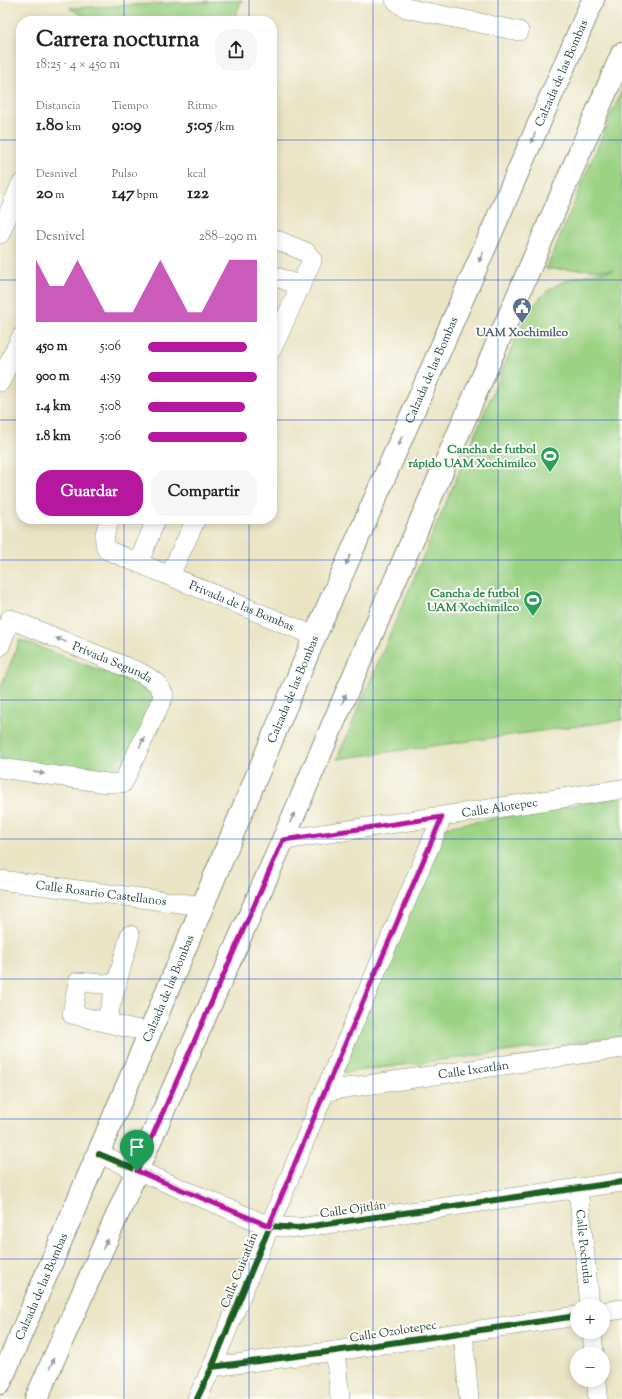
<!DOCTYPE html>
<html lang="es">
<head>
<meta charset="utf-8">
<style>
  :root { --surface:#fff; --page:#f6f6f6; --text:#222; --muted:#767676; --accent:#b5179e }
  body { margin:0; font-family:"Sorts Mill Goudy",serif; background:var(--page); color:var(--text); height:100vh; display:flex; flex-direction:column; font-size:15px; white-space:nowrap }
  * { box-sizing:border-box; margin:0 }
  p { font-size:13px; color:var(--muted) }
  .icon { flex:none; width:22px; height:22px; fill:none; stroke:currentColor; stroke-width:2; stroke-linecap:round; stroke-linejoin:round }
  .map { position:relative; flex:1; overflow:hidden }
  .drawer { position:absolute; left:16px; top:16px; width:261px; height:508px; display:flex; flex-direction:column; background:var(--surface); border-radius:16px; box-shadow:0 2px 10px #0003 }
  .drawer>* { flex:none }
  .buttons { position:absolute; left:570px; top:1299px; display:grid; gap:8px }
  .buttons a { display:grid; place-items:center; width:40px; height:40px; border-radius:50%; background:var(--surface); box-shadow:0 2px 10px #0003; font-size:20px }
  .pin { position:absolute; display:grid; place-items:center; width:34px; height:34px; color:#fff; margin:-41px -17px; border-radius:50% 50% 50% 0; rotate:-45deg; box-shadow:0 0 4px #0007 }
  .pin .icon { rotate:45deg }
  .round { display:grid; place-items:center; flex:none; width:42px; height:42px; border-radius:16px; background:var(--page) }
  .summary { display:flex; align-items:center; justify-content:space-between; height:68px; padding:0 20px }
  h1 { font-size:22px; font-weight:700; line-height:30px }
  .figures { display:grid; grid-template-columns:repeat(3,1fr); gap:6px; height:68px; padding:4px 20px }
  .figures div { display:grid; align-content:center }
  .figures b { font-size:17px; font-weight:700 }
  .figures small { font-size:11px; font-weight:400 }
  .figures p { font-size:11px }
  .chart { height:112px; padding:8px 20px }
  .chart p { display:flex; justify-content:space-between }
  .chart svg { width:100%; height:72px; margin-top:4px; fill:var(--accent); opacity:.7 }
  .action { display:flex; gap:8px; margin-top:auto; padding:8px 20px }
  .action a { flex:1; height:46px; border-radius:16px; background:var(--accent); color:#fff; font-size:16px; font-weight:700; line-height:46px; text-align:center }
  .action a+a { background:var(--page); color:var(--text) }
  ul { padding:0 20px; list-style:none; font-size:13px }
  li { display:grid; grid-template-columns:64px 48px 1fr; align-items:center; height:30px }
  li i { height:10px; border-radius:5px; background:var(--accent) }
  .map>svg:first-child { display:block }
</style>
</head>
<body>
<div class="map">
<svg width="622" height="1399" viewBox="0 0 622 1399">
  <rect width="100%" height="100%" fill="#fdfcf7"/>
  <filter id="ink" filterUnits="userSpaceOnUse"><feTurbulence type="fractalNoise" baseFrequency=".025" numOctaves="2"/><feDisplacementMap in="SourceGraphic" scale="8" xChannelSelector="R" yChannelSelector="G"/><feConvolveMatrix kernelMatrix="1 2 1 2 8 2 1 2 1" color-interpolation-filters="sRGB"/></filter>
  <filter id="wash" filterUnits="userSpaceOnUse"><feTurbulence type="fractalNoise" baseFrequency=".012" numOctaves="4" result="noise"/><feDisplacementMap in="SourceGraphic" scale="16" xChannelSelector="R" yChannelSelector="G"/><feGaussianBlur stdDeviation="0.9" result="paint"/><feColorMatrix in="noise" values="0 0 0 0 0 0 0 0 0 0 0 0 0 0 0 0 0 1.4 0 .05"/><feComposite in="paint" operator="in"/></filter>
  <g filter="url(#wash)">
    <rect width="100%" height="100%" fill="#eae4c4"/>
    <path fill="#9bd284" stroke="#5d885c" d="M242,0l-9,21h-140l-24,-13z
      M622,89v631l-285,39 185,-435c6,-9 10,-18 18,-26 18,-20 48,-24 74,-28l-68,-1z
      M20,640l140,53 -39,86 -121,-19v-71z
      M622,797v240l-282,36 105,-246z"/>
  </g>
  <g filter="url(#ink)">
    <g fill="none" stroke-linecap="round" stroke-linejoin="round">
      <g stroke="#84907c" stroke-width="20">
        <g id="minor">
          <path d="M395,0l11,8 113,23"/>
          <path d="M0,234l21,-50"/>
          <path d="M272,238l34,14 6,8 -40,89"/>
          <path d="M272,275l28,11"/>
          <path d="M0,382l21,-45"/>
          <path id="s1" d="M110,519c-4,11 -8,19 -3,31l208,86"/>
          <path d="M139,562l17,-43"/>
          <path d="M170,575l26,-56"/>
          <path id="s2" d="M0,646l10,-27 131,54 16,10 7,12 -41,88h-16l-107,-15"/>
          <path id="s3" d="M283,840l339,-51"/>
          <path id="s4" d="M0,880l203,26"/>
          <path d="M117,985l-39,-3 -6,32 48,12 30,6"/>
          <path d="M106,1022l24,-87"/>
          <path id="s5" d="M325,1091l297,-43"/>
          <path d="M99,1154l170,72 29,2 324,-46"/>
          <path id="s6" d="M578,1188l12,118"/>
          <path d="M603,1312l19,-3"/>
          <path d="M463,1332l6,67"/>
          <path d="M592,1332l2,22"/>
          <path d="M335,1351l5,48"/>
          <path d="M212,1367l123,-16 242,-35"/>
          <path d="M597,1380l1,19"/>
          <path d="M197,1399l15,-32 113,-276 117,-274"/>
        </g>
      </g>
      <g stroke="#84907c" stroke-width="24">
        <g id="major">
          <path id="s7" d="M0,1383l150,-351 165,-396 278,-636"/>
          <path d="M36,1399l247,-559 339,-786"/>
        </g>
      </g>
      <use href="#minor" stroke="#fff" stroke-width="19"/>
      <use href="#major" stroke="#fff" stroke-width="22"/>
      <g stroke="#fdfcf7" stroke-width="8">
        <path id="cycleway" d="M99,1154l170,72 29,2 324,-46
          M212,1367l123,-16 242,-35
          M197,1399l15,-32 113,-276 117,-274"/>
      </g>
      <use href="#cycleway" stroke="#1b5e20" stroke-width="6"/>
    </g>
    <defs><path id="oneway-solid" d="M-6-.8H1V-3.2L6.5 0L1 3.2V.8H-6Z"/></defs>
    <g fill="#8f9e9a">
      <use href="#oneway-solid" transform="translate(533 138) rotate(114)"/>
      <use href="#oneway-solid" transform="translate(481 257) rotate(114)"/>
      <use href="#oneway-solid" transform="translate(400 441) rotate(114)"/>
      <use href="#oneway-solid" transform="translate(348 560) rotate(114)"/>
      <use href="#oneway-solid" transform="translate(61 640) rotate(-158)"/>
      <use href="#oneway-solid" transform="translate(344 699) rotate(-67)"/>
      <use href="#oneway-solid" transform="translate(142 742) rotate(-65)"/>
      <use href="#oneway-solid" transform="translate(39 773) rotate(8)"/>
      <use href="#oneway-solid" transform="translate(292 818) rotate(-67)"/>
      <use href="#oneway-solid" transform="translate(105 1244) rotate(-66)"/>
      <use href="#oneway-solid" transform="translate(52 1363) rotate(-66)"/>
    </g>
  </g>
  <g fill="none" stroke-linecap="round" stroke-linejoin="round" filter="url(#ink)">
    <g stroke="#fff" stroke-width="8">
      <path id="route" d="M442,817l-117,274 -56,135 -132,-55 146,-331z"/>
    </g>
    <use href="#route" stroke="#b5179e" stroke-width="5"/>
  </g>
  <path fill="none" stroke="#1d4ed8" stroke-width="1" stroke-opacity="0.55" d="M124,0v21M249,0v21M373,0v1399M498,0v1399M0,140h21M272,140h350M0,280h21M272,280h350M0,420h21M272,420h350M124,519v880M249,519v880M0,560h622M0,700h622M0,839h622M0,979h622M0,1119h622M0,1259h622"/>
  <defs>
    <g id="civic-pin" transform="scale(1)"><path d="M0 17L-7.5 6A9.5 9.5 0 1 1 7.5 6Z" fill="#5c6f8a" stroke="#fdfcf7"/><path d="M-.6-6.5H3V-4.5H.6V-3L4-1V1h2V6H-6V1h2V-1L-.6-3ZM-1.2 2.5V6h2.4V2.5Z" fill="#fff"/></g>
    <g id="stadium-pin" transform="scale(1)"><path d="M0 17L-7.5 6A9.5 9.5 0 1 1 7.5 6Z" fill="#2e9e5b" stroke="#fdfcf7"/><path d="M0-5a6.5 5 0 1 0 0 10a6.5 5 0 1 0 0-10ZM-3.5-1.8h7v3.6h-7Z" fill="#fff"/></g>
  </defs>
  <g fill-rule="evenodd">
    <use href="#civic-pin" x="522" y="307"/>
    <use href="#stadium-pin" x="550" y="456"/>
    <use href="#stadium-pin" x="533" y="600"/>
  </g>
  <g text-anchor="middle" stroke-width="4" stroke-linejoin="round" paint-order="stroke">
    <g font-size="12" fill="#1f3d34" stroke="#fdfcf7">
      <text dy="4" stroke="none"><textPath href="#s7" startOffset="1425">Calzada de las Bombas</textPath></text>
      <text dy="4" stroke="none"><textPath href="#s7" startOffset="1101">Calzada de las Bombas</textPath></text>
      <text dy="4" stroke="none"><textPath href="#s1" startOffset="178">Privada de las Bombas</textPath></text>
      <text dy="4" stroke="none"><textPath href="#s2" startOffset="140">Privada Segunda</textPath></text>
      <text dy="4" stroke="none"><textPath href="#s7" startOffset="753">Calzada de las Bombas</textPath></text>
      <text dy="4" stroke="none"><textPath href="#s3" startOffset="219">Calle Alotepec</textPath></text>
      <text dy="4" stroke="none"><textPath href="#s4" startOffset="102">Calle Rosario Castellanos</textPath></text>
      <text dy="4" stroke="none"><textPath href="#s7" startOffset="429">Calzada de las Bombas</textPath></text>
      <text dy="4" stroke="none"><textPath href="#s5" startOffset="150">Calle Ixcatlán</textPath></text>
      <text transform="translate(353 1209) rotate(-8)" y="4">Calle Ojitlán</text>
      <text dy="4" stroke="none"><textPath href="#s6" startOffset="59">Calle Pochutla</textPath></text>
      <text transform="translate(239 1270) rotate(-68)" y="4">Calle Cuicatlán</text>
      <text dy="4" stroke="none"><textPath href="#s7" startOffset="105">Calzada de las Bombas</textPath></text>
      <text transform="translate(393 1331) rotate(-9)" y="4">Calle Ozolotepec</text>
    </g>
    <g font-size="12" font-weight="bold" fill="#4e5e75" stroke="#fdfcf7">
      <text x="522" y="336">UAM Xochimilco</text>
    </g>
    <g font-size="12" font-weight="bold" fill="#27864d" stroke="#fdfcf7" text-anchor="end">
      <text x="536" y="453">Cancha de futbol<tspan x="536" dy="14">rápido UAM Xochimilco</tspan></text>
      <text x="519" y="597">Cancha de futbol<tspan x="519" dy="14">UAM Xochimilco</tspan></text>
    </g>
  </g>
</svg>
<div class="buttons">
<a>+</a>
<a>−</a>
</div>
<div class="pin" style="left:137px;top:1171px;background:#1e9e55"><svg class="icon" aria-label="arrive" viewBox="0 0 24 24"><path d="M6 21V4h12l-3 4 3 4H6"/></svg></div>
<section class="drawer">
<div class="summary"><div><h1>Carrera nocturna</h1><p>18:25 · 4 × 450 m</p></div><a class="round"><svg class="icon" aria-label="share" viewBox="0 0 24 24"><path d="M12 15V3M7 8l5-5 5 5M5 13v7h14v-7"/></svg></a></div>
<div class="figures">
<div><p>Distancia</p><b>1.80<small> km</small></b></div>
<div><p>Tiempo</p><b>9:09</b></div>
<div><p>Ritmo</p><b>5:05<small> /km</small></b></div>
</div>
<div class="figures">
<div><p>Desnivel</p><b>20<small> m</small></b></div>
<div><p>Pulso</p><b>147<small> bpm</small></b></div>
<div><p>kcal</p><b>122</b></div>
</div>
<div class="chart"><p><span>Desnivel</span>288–290 m</p>
<svg viewBox="0 0 160 44" preserveAspectRatio="none"><path d="M0 44V6L10 22L20 22L30 6L40 22L50 38L60 38L70 38L80 22L90 6L100 22L110 38L120 38L130 22L140 6L150 6L160 6V44z"/></svg>
</div>
<ul>
<li><b>450 m</b>5:06<i style="width:91%"></i></li>
<li><b>900 m</b>4:59<i style="width:100%"></i></li>
<li><b>1.4 km</b>5:08<i style="width:89%"></i></li>
<li><b>1.8 km</b>5:06<i style="width:91%"></i></li>
</ul>
<div class="action"><a>Guardar</a><a>Compartir</a></div>
</section>
</div>
</body>
</html>
